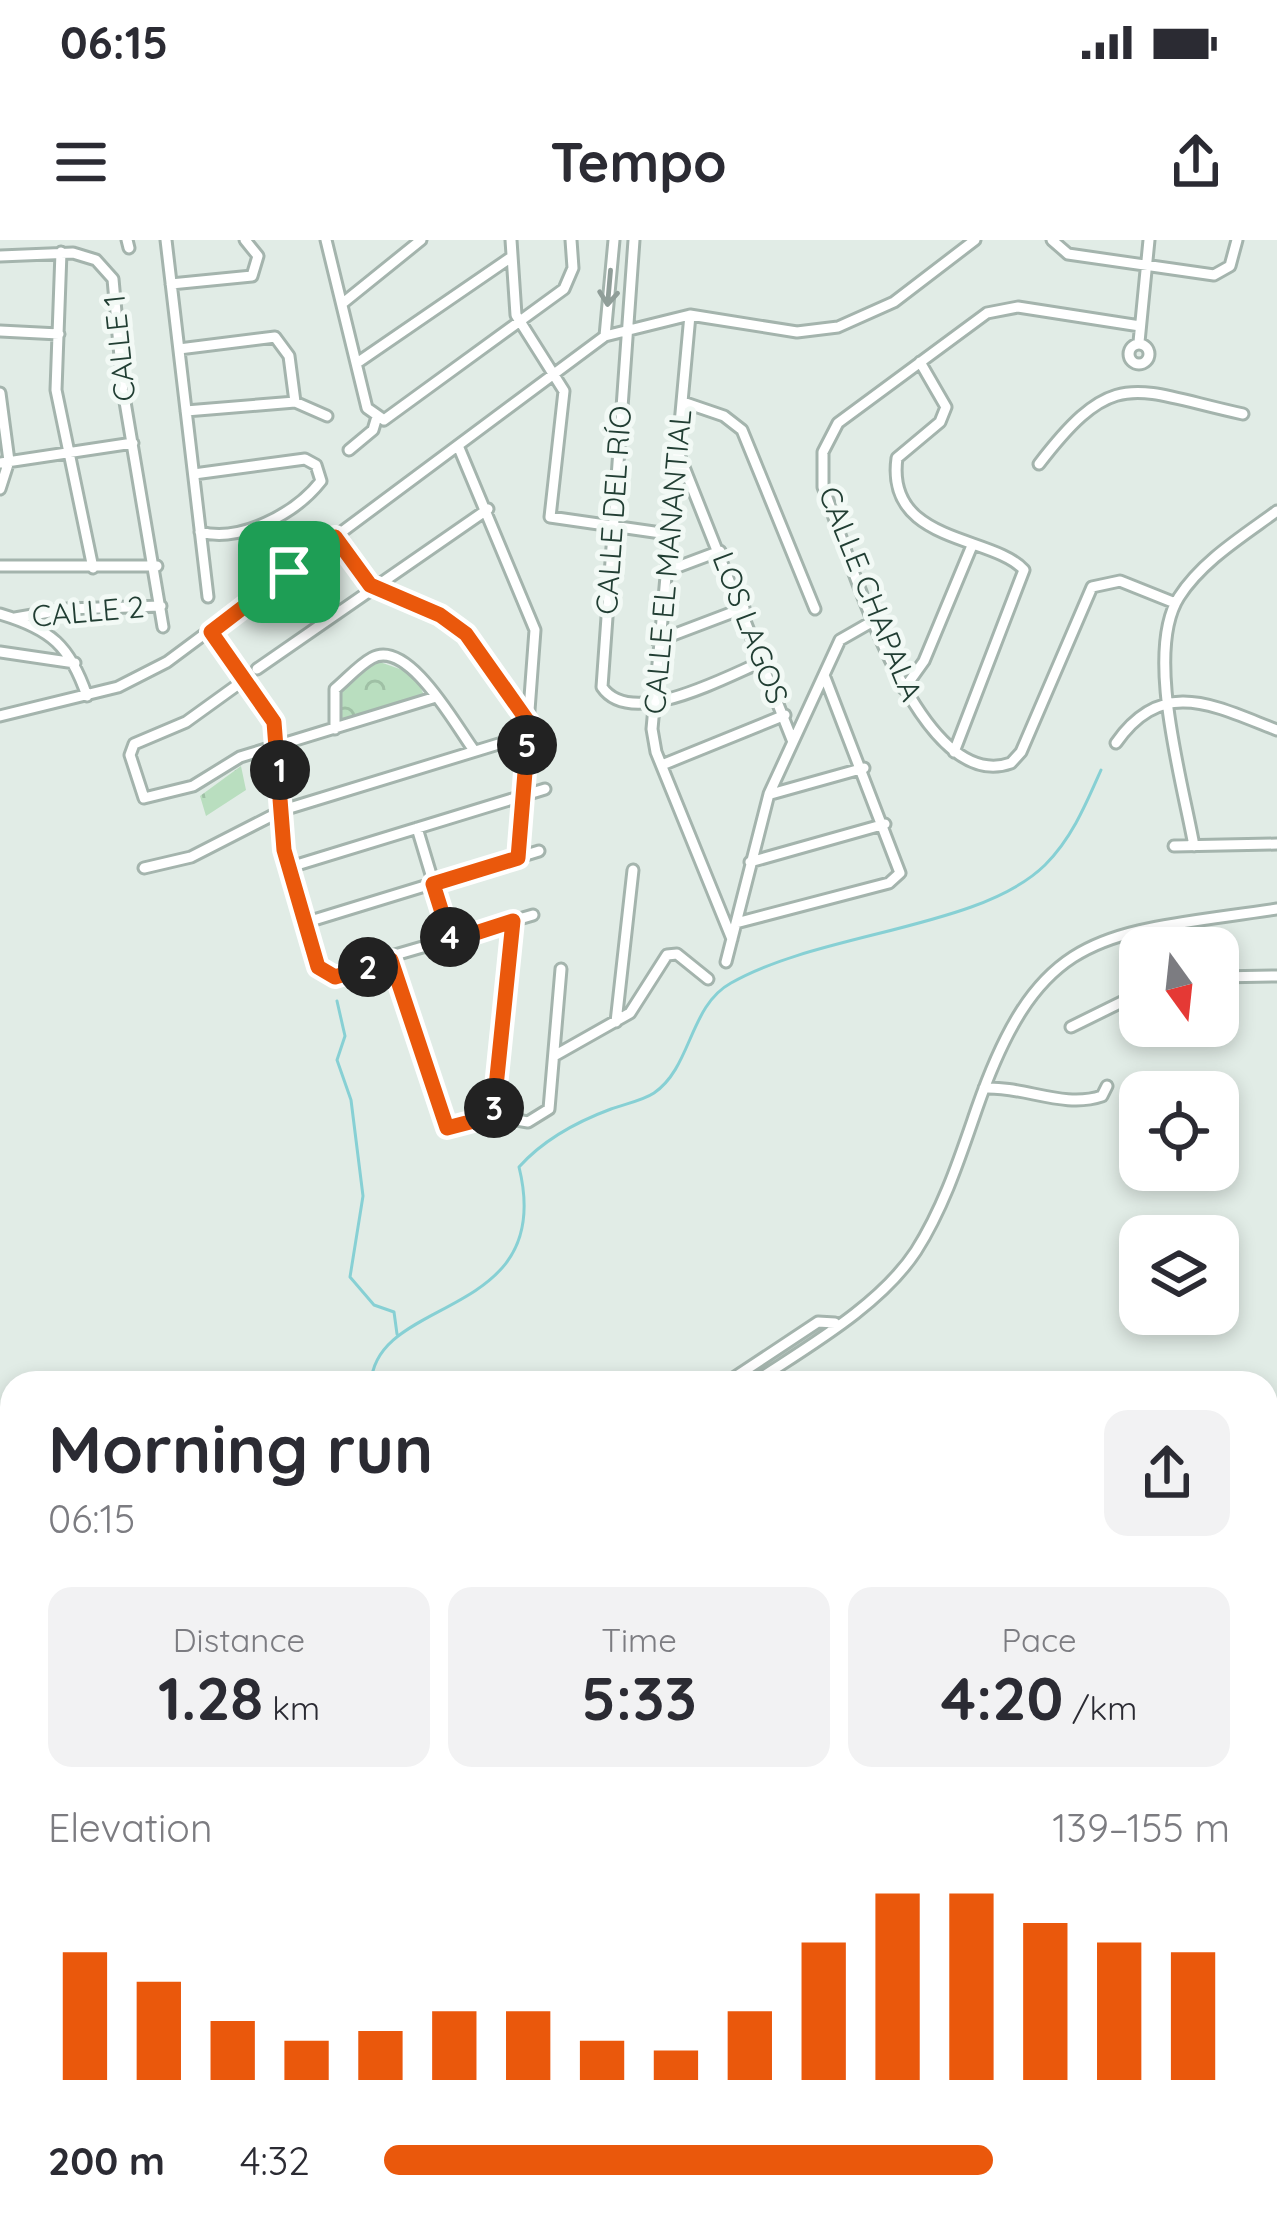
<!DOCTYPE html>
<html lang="en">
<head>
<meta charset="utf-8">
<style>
  :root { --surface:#fff; --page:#f2f2f3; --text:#2b2b33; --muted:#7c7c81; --accent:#ea580c }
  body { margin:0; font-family:Quicksand,sans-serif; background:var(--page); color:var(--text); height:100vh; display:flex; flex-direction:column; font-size:45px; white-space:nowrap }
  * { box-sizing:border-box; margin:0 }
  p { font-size:39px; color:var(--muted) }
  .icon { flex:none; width:66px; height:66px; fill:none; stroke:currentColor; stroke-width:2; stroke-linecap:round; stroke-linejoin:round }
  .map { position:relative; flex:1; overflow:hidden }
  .drawer { position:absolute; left:0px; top:1131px; width:1278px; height:861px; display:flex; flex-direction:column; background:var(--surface); border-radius:36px 36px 0 0; box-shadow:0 6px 18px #0003 }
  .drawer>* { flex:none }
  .needle { width:78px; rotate:165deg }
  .controls { position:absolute; left:1119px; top:687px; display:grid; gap:24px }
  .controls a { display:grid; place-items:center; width:120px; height:120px; border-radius:24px; background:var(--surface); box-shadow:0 6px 18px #0003; font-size:60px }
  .pin { position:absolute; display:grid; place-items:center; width:102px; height:102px; color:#fff; margin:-51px; border-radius:24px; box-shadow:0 6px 18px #0006 }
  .km { position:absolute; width:60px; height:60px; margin:-30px; border-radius:50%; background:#222; color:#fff; font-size:33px; line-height:60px; text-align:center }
  .round { display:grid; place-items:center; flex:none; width:126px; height:126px; border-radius:24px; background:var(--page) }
  .head { display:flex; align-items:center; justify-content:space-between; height:204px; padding:0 48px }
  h1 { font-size:66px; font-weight:800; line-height:90px }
  .metrics { display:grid; grid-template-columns:repeat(3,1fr); gap:18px; height:204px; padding:12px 48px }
  .metrics div { display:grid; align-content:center; border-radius:24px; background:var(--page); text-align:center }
  .metrics b { font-size:60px; font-weight:800 }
  .metrics small { font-size:33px; font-weight:400 }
  .metrics p { font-size:33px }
  .chart { height:336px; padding:24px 48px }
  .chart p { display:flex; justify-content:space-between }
  .chart svg { width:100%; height:216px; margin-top:12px; stroke:var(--accent); stroke-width:6 }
  ul { padding:0 48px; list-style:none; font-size:39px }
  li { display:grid; grid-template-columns:192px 144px 1fr; align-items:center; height:90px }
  li i { height:30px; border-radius:15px; background:var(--accent) }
  .status { display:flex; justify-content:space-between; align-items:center; height:84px; padding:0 60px; background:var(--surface); direction:ltr }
  .status svg { height:33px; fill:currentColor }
  header { display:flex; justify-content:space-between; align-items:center; height:156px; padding:0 48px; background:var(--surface); font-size:54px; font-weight:800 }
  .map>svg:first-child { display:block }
</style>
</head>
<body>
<div class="status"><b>06:15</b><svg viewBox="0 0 49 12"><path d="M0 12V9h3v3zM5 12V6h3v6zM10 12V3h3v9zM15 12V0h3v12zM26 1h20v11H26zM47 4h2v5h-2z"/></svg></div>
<header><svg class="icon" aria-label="menu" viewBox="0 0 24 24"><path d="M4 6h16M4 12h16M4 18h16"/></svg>Tempo<svg class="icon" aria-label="share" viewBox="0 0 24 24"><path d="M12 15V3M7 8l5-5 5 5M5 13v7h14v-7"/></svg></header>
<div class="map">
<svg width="1277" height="1990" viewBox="0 0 1277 1990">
  <defs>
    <pattern id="park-crowns" width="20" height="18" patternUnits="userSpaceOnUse" patternTransform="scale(3)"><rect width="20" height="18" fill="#b9debf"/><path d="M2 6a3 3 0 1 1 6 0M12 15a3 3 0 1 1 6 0" fill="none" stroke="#9fc0a5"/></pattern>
  </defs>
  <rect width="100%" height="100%" fill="#e1ece6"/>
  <path fill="url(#park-crowns)" d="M377,421l37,13 11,23 -85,29 -4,-35z
    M241,526l5,24 -40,26 -6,-20z"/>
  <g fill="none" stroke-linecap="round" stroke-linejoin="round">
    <path stroke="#87d0d4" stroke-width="3" d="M337,761l8,35 -8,24 14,40 12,96 -13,81 24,28 20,7 3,22
      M371,1143c5,-89 186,-62 148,-216 25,-28 57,-45 92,-58 13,-5 31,-8 43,-16 38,-26 35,-87 77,-110 89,-51 249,-54 314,-118 27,-27 41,-61 56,-95
      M1266,1684l11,1
      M348,1990l29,-4"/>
    <g stroke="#a4b4ad" stroke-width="15">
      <path id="minor" d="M127,0l2,8
        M166,0l42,357
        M326,0l41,168 17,12 180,-131 9,-21 -2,-28
        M511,0l5,75 48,76 -14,126 118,17
        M634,0l-32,447c29,43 125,-11 162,-26
        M1052,0l16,14 146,21 16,-9 7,-26
        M61,12l-5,138 37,178
        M0,16l73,-3 23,7 17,19 10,111 40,237
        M171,44l81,-8 6,-20 -13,-16
        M343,63l78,-63
        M690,75l-38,414 4,23 76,187
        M1140,86l-122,-19 -31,6 -149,110 -15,29v35c25,64 94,310 188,276l10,-11 71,-165 28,-6 55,22
        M0,91l59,3
        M605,96l9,-96
        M1139,102l10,-102
        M1129 114a10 10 0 1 1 20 0a10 10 0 1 1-20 0Z
        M179,109l96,-12 14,19 6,46
        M920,122l26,45 -6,15 -43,36c-12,86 96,77 127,112l-70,182
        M357,123l153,-105
        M0,153l9,68 -9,28
        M683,162l41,14 18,14 73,179
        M186,171l109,-9 32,14
        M459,208l76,182 -17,228
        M349,210l24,-20 3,-10
        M678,212l115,290
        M0,223l133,-20
        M1039,224c76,-99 94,-74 204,-50
        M194,234l111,-15 11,6 5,16c-25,32 -80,62 -121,51
        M335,297l35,48 70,30 27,19 62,88
        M0,326h157
        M664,332l56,-21
        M0,374c51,15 70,32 87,82
        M15,378l52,-9 94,-3
        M211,391l63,91 10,128 34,117 8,8 207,-60
        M657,401l87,-33
        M0,412l75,11
        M257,429l231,-160
        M247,438l-61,44 -52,22 -4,11 14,43 49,-12 47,-29 196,-60
        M904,449l20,-28 47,-113
        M0,476l118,-29 49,-25 438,-326 85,-21 107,17 41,-5 56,-25 81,-62
        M335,489v-40c12,-10 24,-24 37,-31 36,-20 84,68 101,91
        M1116,503c47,-67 98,-37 161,-13
        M662,525l123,-50
        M771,554l93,-26
        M417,588l34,113
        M1174,606l103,-2
        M1194,606c-11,-63 -50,-194 -15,-249 23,-36 64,-61 98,-86
        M750,622l135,-38
        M144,628l47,-11 92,-47 245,-75
        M287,628l258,-79
        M304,683l235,-72
        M736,683l153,-40 11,-10 -76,-198
        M391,720l56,168 46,-12 35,6 21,-13 12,-140
        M726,722l43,-168 71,-154 35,-20
        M1218,737l59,-1
        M616,782l17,-152
        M1071,787l69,-34
        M554,816l76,-43 37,-58 10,-1 31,25
        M984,848c40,-2 80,21 118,8l5,-10
        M493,876l20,-195
        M726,1143l92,-61 17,1
        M753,1143c54,-36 127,-77 163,-132 28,-44 44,-94 61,-143 64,-183 126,-173 300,-199
        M1266,1798l11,-2
        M1266,1841l11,-1
        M0,1895l12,4
        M1266,1897l11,3
        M245,1980l11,10
        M265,1980l64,9 49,-9
        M429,1980l3,10
        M717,1980l3,10
        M1180,1980l2,10
        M1245,1980l15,10
        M74,1990l12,-10
        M180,1990l16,-6 17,6
        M753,1990l64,-10 47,10
        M929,1990l4,-10
        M1112,1990v-10"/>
    </g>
    <g stroke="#c1c9c6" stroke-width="18">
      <path id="major" d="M0,1367l12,6
        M0,1381l12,7
        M382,1980l3,10
        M395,1980l3,10"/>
    </g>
    <use href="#minor" stroke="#fff" stroke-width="9"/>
    <use href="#major" stroke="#64a48c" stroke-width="12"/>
  </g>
  <defs><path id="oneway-shaft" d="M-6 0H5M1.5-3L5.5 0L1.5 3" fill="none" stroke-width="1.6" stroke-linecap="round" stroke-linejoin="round" transform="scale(3)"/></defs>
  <use stroke="#909e99" href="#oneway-shaft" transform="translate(609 48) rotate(95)"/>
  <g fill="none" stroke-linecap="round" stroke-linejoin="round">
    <g stroke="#fff" stroke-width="24">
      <path id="route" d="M335,297l35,48 70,30 26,19 63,89 -11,135 -85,26 18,57 62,-20 -20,195 -46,12 -56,-168 -56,17 -17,-10 -34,-117 -10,-128 -63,-90z"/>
    </g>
    <use href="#route" stroke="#ea580c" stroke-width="15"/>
  </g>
  <g text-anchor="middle" stroke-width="10" stroke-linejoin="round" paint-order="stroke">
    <g font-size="30" fill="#213e33" stroke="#f2f9f5">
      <text transform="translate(120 108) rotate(-96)" y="10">CALLE 1</text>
      <text transform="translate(614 270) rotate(-86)" y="10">CALLE DEL RÍO</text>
      <text transform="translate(668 322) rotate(-85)" y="10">CALLE EL MANANTIAL</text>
      <text transform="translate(870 354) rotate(68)" y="10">CALLE CHAPALA</text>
      <text transform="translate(88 372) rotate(-5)" y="10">CALLE 2</text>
      <text transform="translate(750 388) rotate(69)" y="10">LOS LAGOS</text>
    </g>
  </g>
</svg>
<div class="controls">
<a><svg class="needle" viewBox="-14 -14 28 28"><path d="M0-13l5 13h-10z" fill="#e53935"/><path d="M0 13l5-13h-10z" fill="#7c7c81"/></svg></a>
<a><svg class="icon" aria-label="locate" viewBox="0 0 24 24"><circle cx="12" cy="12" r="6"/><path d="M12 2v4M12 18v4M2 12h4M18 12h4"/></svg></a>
<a><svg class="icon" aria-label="layers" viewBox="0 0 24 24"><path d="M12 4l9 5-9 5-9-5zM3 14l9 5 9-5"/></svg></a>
</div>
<div class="pin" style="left:289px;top:332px;background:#1e9e55"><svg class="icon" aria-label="arrive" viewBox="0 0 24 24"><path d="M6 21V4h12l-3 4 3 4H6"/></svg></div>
<b class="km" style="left:280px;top:530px">1</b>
<b class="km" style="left:368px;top:727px">2</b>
<b class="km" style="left:494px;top:868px">3</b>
<b class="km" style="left:450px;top:697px">4</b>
<b class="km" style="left:527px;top:505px">5</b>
<section class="drawer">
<div class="head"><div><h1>Morning run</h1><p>06:15</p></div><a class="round"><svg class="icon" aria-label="share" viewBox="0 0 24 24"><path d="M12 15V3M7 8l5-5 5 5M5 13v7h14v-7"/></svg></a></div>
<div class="metrics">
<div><p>Distance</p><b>1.28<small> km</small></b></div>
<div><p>Time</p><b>5:33</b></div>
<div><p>Pace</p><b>4:20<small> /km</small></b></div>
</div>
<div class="chart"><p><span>Elevation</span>139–155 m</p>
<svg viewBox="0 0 160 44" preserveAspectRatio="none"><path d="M5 44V18M15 44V24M25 44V32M35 44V36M45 44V34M55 44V30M65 44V30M75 44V36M85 44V38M95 44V30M105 44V16M115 44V6M125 44V6M135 44V12M145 44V16M155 44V18"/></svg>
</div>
<ul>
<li><b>200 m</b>4:32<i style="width:72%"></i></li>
</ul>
</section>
</div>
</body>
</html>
